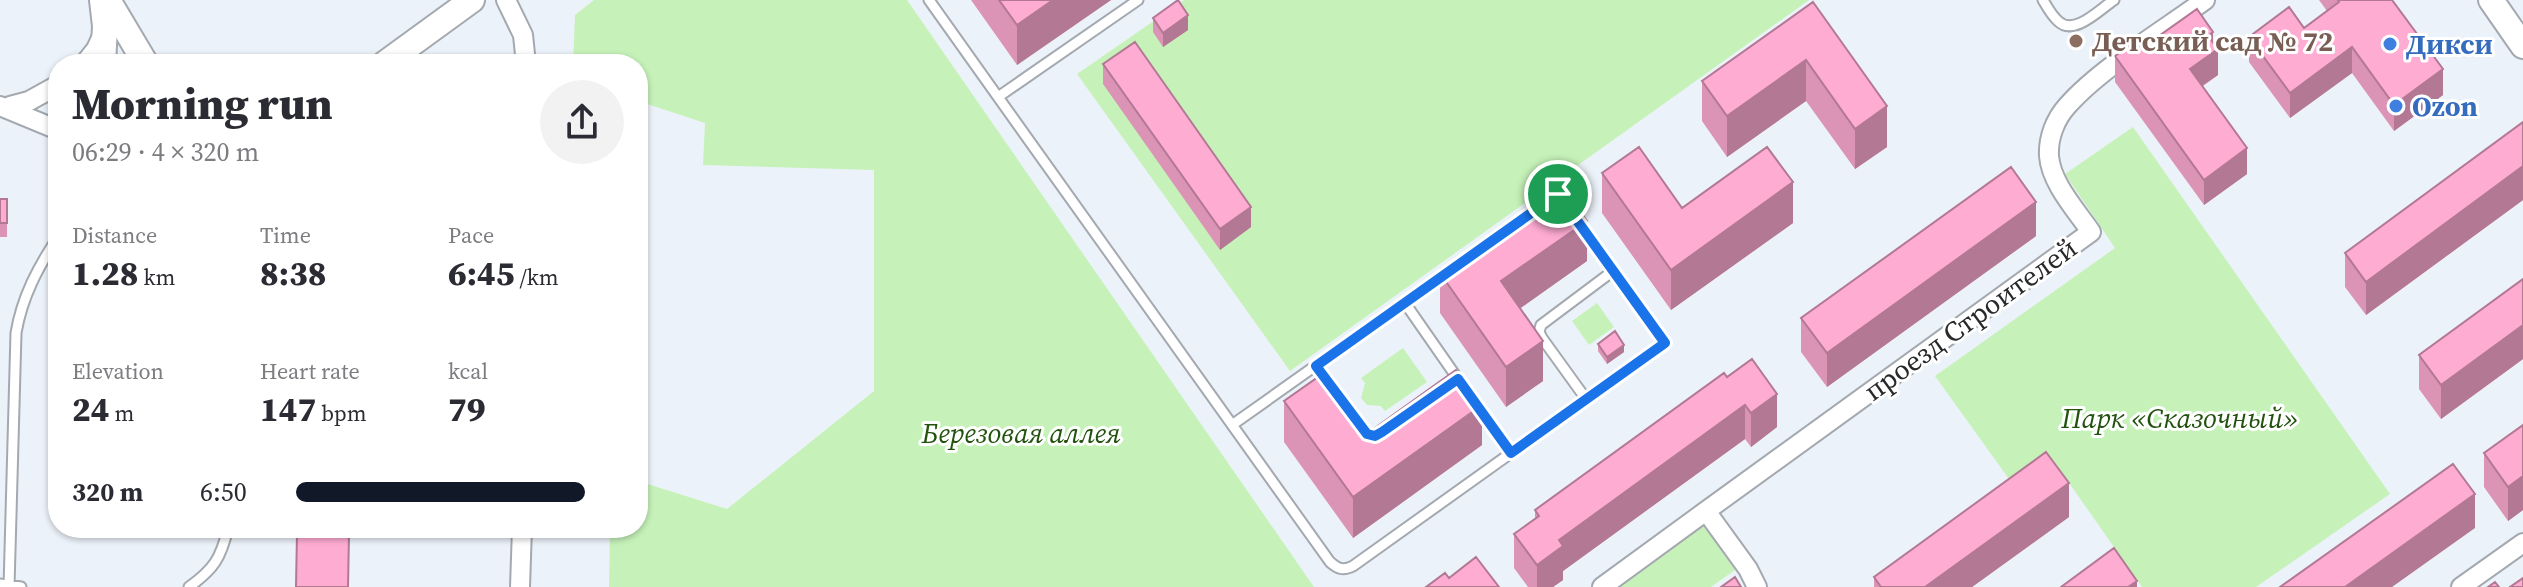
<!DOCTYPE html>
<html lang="en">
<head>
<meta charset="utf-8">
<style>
  :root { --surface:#fff; --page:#f2f2f3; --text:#2b2b33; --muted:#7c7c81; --accent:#111827 }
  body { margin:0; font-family:"Source Serif 4",serif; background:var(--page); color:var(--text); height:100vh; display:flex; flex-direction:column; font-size:30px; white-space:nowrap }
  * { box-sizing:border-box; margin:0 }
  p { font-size:26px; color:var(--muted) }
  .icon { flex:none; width:44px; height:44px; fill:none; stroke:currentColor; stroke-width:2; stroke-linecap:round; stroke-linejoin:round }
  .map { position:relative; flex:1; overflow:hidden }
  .side { position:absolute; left:48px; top:54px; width:600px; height:484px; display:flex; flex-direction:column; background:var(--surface); border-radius:32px; box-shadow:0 2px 6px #0004 }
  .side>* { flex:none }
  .pin { position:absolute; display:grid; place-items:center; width:68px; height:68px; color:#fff; margin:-34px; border:4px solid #fff; border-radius:50%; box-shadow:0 2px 8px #0007 }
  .round { display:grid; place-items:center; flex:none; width:84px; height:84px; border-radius:42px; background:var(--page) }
  .overview { display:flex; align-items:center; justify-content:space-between; height:136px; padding:0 24px }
  h1 { font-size:44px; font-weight:800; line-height:60px }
  .metrics { display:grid; grid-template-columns:repeat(3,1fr); gap:12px; height:136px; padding:8px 24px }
  .metrics div { display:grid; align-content:center }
  .metrics b { font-size:34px; font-weight:800 }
  .metrics small { font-size:22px; font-weight:400 }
  .metrics p { font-size:22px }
  ul { padding:0 24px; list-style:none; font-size:26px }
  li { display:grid; grid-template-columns:128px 96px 1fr; align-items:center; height:60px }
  li i { height:20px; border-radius:10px; background:var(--accent) }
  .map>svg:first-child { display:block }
</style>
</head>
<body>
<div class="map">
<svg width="2523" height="587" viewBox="0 0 2523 587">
  <rect width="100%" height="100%" fill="#ecf2f9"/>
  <path fill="#c6f2b9" d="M594,0h313l407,587h-705l1,-59h28v-47l89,28 147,-118v-221l-171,-5 2,-42 -67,-22v-37h-65l2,-49z
    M1184,0h625l-519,371 -213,-297z
    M2133,127l257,367 -134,93h-114l-89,-127 -39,26 -79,-110 180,-128 -50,-74z
    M1597,303l17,24 -25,18 -17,-24z
    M1403,348l24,34 -42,29 -4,-5 -14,-1 -6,-7 4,-15 -4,-5z
    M1703,525l32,45 -24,17h-93z"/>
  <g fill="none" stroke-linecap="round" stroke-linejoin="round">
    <g stroke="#a4a9b0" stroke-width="13">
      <path id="lane" d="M929,0l69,97 140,-97
        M2043,0c4,7 9,16 15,21 16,16 42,-12 56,-21
        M998,97l332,465c8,7 13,9 23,4l312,-223 -84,-116
        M1405,303l55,79
        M1316,366l44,62 7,6 10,1
        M1586,399l-44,-61 -3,-6 2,-7 72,-54
        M1476,404l35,49
        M1232,425l216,-153
        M0,584l21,3
        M9,587l7,-254c6,-36 22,-66 42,-96
        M189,587c25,-18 32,-29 39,-59"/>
    </g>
    <g stroke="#a4a9b0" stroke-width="22">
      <path id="street" d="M506,0l17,35 3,29
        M84,64l12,-15 6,-13
        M0,106l58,24
        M10,106l19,-5 29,-16
        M520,587l2,-59
        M1602,587l104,-76
        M1757,587l-9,-18 -42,-58 385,-279c-15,-22 -40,-49 -42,-76 -1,-18 6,-37 19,-51 33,-37 96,-75 137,-105
        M2461,587l62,-44"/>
    </g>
    <g stroke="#a4a9b0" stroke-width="28">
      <path id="secondary" d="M102,0l3,26 -2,38
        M108,0l38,64
        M2491,0l32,46
        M384,64l88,-64"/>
    </g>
    <use href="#lane" stroke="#fff" stroke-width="9"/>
    <use href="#street" stroke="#fff" stroke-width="18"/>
    <use href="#secondary" stroke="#fff" stroke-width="24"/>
  </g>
  <path fill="#db94b5" d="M971,0h140l-94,65z
    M2319,0h73l51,95 -49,36 -42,-58 -62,45 -41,-56v-25l55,-9 23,-17z
    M1813,2l74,145 -32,22 -49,-68 -79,56 -25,-36v-40z
    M1153,18l35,12 -25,17 -10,-15z
    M2213,42l5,33 -15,11 44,88 -43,31 -89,-123v-26l31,-11z
    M1103,64l148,163 -31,23 -117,-166z
    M2523,122v78l-157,115 -21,-28v-34z
    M1602,173l80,35 111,15 -122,87 -69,-97z
    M0,199h7v38h-7z
    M2036,236l-209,151 -26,-35v-34z
    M1587,261l-67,47 23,73 -37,26 -66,-94v-40z
    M2523,279v80l-82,60 -22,-30v-34z
    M1598,344l26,8 -17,12 -9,-13z
    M1727,377l50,50 -26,20 -6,-8 -182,132v9l-10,7h-25l-14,-19v-34l21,-15v-9z
    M1284,401l81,34 117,10 -129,93 -69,-96z
    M2523,425v85l-15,11 -24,-34v-34z
    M2069,517l-97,70h-98v-10z"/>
  <path fill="#b27894" d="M1053,0h58l-94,65v-40z
    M1188,15v15l-25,17v-14z
    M2213,32v20l5,-3v26l-28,19v-25l18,-33z
    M2352,47v26l-62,45v-25z
    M1806,60v41l-79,56v-41z
    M2443,69v26l-49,36v-26z
    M1887,106v41l-32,22v-40z
    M2247,148v26l-43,31v-25z
    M2523,166v34l-157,115v-33z
    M1793,182v41l-122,87v-40z
    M2036,202v34l-209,151v-34z
    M1251,207v20l-31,23v-21z
    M1587,221v40l-86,61v-41z
    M2523,325v34l-82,60v-34z
    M1543,341v40l-37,26v-40z
    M1624,345v7l-17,12v-7z
    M1777,394v33l-26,20v-34z
    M1482,405v40l-129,93v-41z
    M1745,405v34l-182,132v9l-10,7h-16v-22l22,-25z
    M2523,476v34l-15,11v-34z
    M2069,483v34l-97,70h-47z
    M2475,494v34l-83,59h-47z
    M2137,581v6h-9z"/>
  <path fill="#ffacd3" stroke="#b27894" stroke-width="2" d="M999,0h54l-36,25z
    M1178,0l10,15 -25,18 -10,-15z
    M2338,0h54l51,69 -49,36 -42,-58 -62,46 -41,-56 40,-30 15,21 35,-26z
    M1813,2l74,104 -32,23 -49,-69 -79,56 -25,-35z
    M2197,9l16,23 -5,4 10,13 -28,20 57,79 -43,32 -89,-124 26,-18 5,7z
    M1135,42l116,165 -31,22 -117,-165z
    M469,56l5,8h-16z
    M2523,122v44l-157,116 -21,-29z
    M1639,147l43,61 85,-61 26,35 -122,88 -69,-97z
    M2011,167l25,35 -209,151 -26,-35z
    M1562,187l25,34 -86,60 42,60 -37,26 -66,-94z
    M0,199h7v24h-7z
    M2523,279v46l-82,60 -22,-30z
    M1615,331l9,14 -17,12 -9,-13z
    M1752,359l25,35 -26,19 -6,-8 -186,135 4,6 -26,19 -23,-31 25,-18 -4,-6 189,-137 3,4z
    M1456,370l26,35 -129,92 -69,-96 37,-26 44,60z
    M2523,425v51l-15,11 -24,-34z
    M2046,452l23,31 -144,104h-44l-7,-10z
    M2453,464l22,30 -130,93h-65z
    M297,533l52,1 -1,53h-52z
    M2114,548l23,33 -9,6h-67z
    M1476,557l23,30h-73l19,-14 4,5z
    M1735,577l6,10h-20z
    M2523,578v9h-13z
    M2495,582l4,5h-11z"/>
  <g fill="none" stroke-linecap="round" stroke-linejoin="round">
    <g stroke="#fff" stroke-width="16">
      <path id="route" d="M1558,194l107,149 -154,110 -53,-74 -76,53 -7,4 -8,-2 -51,-68z"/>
    </g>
    <use href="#route" stroke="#1a73e8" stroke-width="10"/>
  </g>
  <circle fill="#8d6e63" stroke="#fff" stroke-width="3" cx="2076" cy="41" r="8"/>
  <g fill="#3f7fe0" stroke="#fff" stroke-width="3">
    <circle cx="2390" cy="44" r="8"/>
    <circle cx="2396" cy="106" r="8"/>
  </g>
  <g text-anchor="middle" stroke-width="6" stroke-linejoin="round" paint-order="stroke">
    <g font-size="28" font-weight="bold" fill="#785e54" stroke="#fff" text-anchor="start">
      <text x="2092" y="51">Детский сад № 72</text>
    </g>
    <g font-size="28" font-weight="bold" fill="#366cbe" stroke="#fff" text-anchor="start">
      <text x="2406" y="54">Дикси</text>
      <text x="2412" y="116">Ozon</text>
    </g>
    <g font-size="28" fill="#27292b" stroke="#fff">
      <text transform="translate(1970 319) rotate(-36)" y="10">проезд Строителей</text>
    </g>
    <g font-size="28" font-style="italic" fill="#22520d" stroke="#fff">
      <text x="2180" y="428">Парк «Сказочный»</text>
      <text x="1021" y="443">Березовая аллея</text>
    </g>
  </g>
</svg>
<div class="pin" style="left:1558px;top:194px;background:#1e9e55"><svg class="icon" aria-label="arrive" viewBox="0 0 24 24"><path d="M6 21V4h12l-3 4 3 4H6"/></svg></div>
<section class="side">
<div class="overview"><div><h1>Morning run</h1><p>06:29 · 4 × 320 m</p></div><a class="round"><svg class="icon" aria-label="share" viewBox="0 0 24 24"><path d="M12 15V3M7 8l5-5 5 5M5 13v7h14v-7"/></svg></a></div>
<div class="metrics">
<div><p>Distance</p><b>1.28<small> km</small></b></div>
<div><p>Time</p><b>8:38</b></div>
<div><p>Pace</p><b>6:45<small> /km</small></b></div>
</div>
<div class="metrics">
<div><p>Elevation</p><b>24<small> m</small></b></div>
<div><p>Heart rate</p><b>147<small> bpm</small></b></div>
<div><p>kcal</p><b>79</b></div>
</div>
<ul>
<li><b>320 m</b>6:50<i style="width:88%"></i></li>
</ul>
</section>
</div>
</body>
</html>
